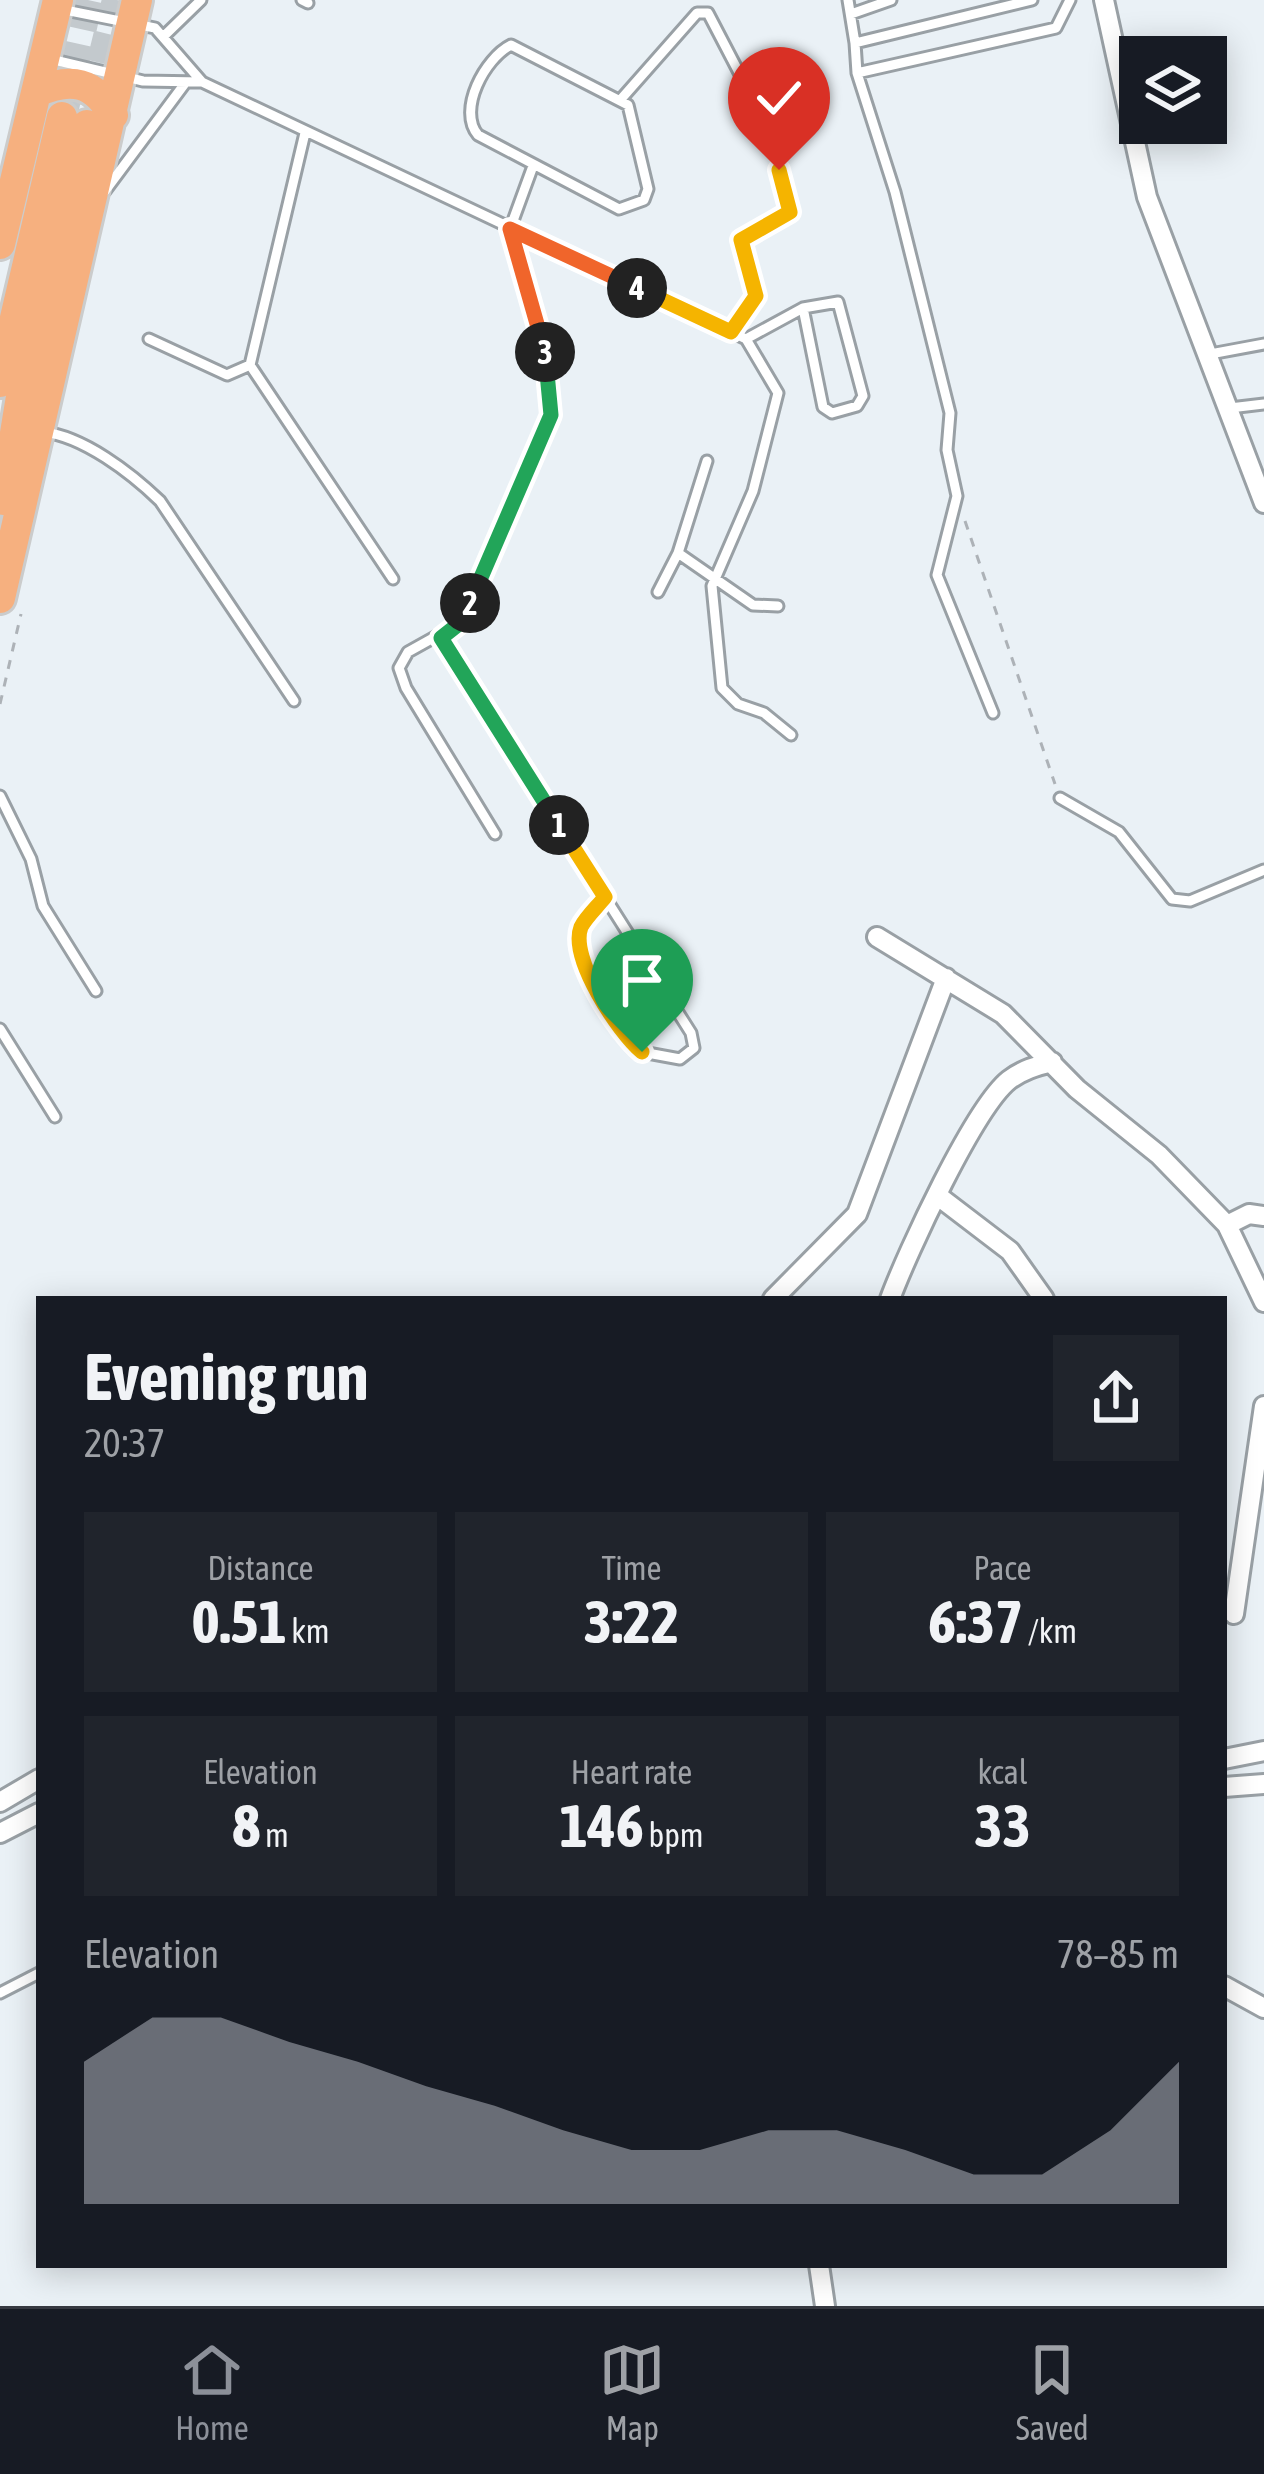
<!DOCTYPE html>
<html lang="en">
<head>
<meta charset="utf-8">
<style>
  :root { --surface:#171b24; --page:#20242c; --text:#f1f3f6; --muted:#9ea1a6; --line:#363941; --accent:#8c9099 }
  body { margin:0; font-family:"Asap Condensed",sans-serif; background:var(--page); color:var(--text); height:100vh; display:flex; flex-direction:column; font-size:45px; white-space:nowrap }
  * { box-sizing:border-box; margin:0 }
  p { font-size:39px; color:var(--muted) }
  .icon { flex:none; width:66px; height:66px; fill:none; stroke:currentColor; stroke-width:2; stroke-linecap:round; stroke-linejoin:round }
  .map { position:relative; flex:1; overflow:hidden }
  .details { position:absolute; left:36px; top:1296px; width:1191px; height:972px; display:flex; flex-direction:column; background:var(--surface); border-radius:0px; box-shadow:0 6px 30px #0003 }
  .details>* { flex:none }
  .controls { position:absolute; left:1119px; top:36px; display:grid; gap:24px }
  .controls a { display:grid; place-items:center; width:108px; height:108px; border-radius:0px; background:var(--surface); box-shadow:0 6px 30px #0003; font-size:60px }
  .pin { position:absolute; display:grid; place-items:center; width:102px; height:102px; color:#fff; margin:-123px -51px; border-radius:50% 50% 50% 0; rotate:-45deg; box-shadow:0 0 12px #0007 }
  .pin .icon { rotate:45deg }
  .km { position:absolute; width:60px; height:60px; margin:-30px; border-radius:50%; background:#222; color:#fff; font-size:33px; line-height:60px; text-align:center }
  .round { display:grid; place-items:center; flex:none; width:126px; height:126px; border-radius:0px; background:var(--page) }
  .head { display:flex; align-items:center; justify-content:space-between; height:204px; padding:0 48px }
  h1 { font-size:66px; font-weight:700; line-height:90px }
  .stats { display:grid; grid-template-columns:repeat(3,1fr); gap:18px; height:204px; padding:12px 48px }
  .stats div { display:grid; align-content:center; border-radius:0px; background:var(--page); text-align:center }
  .stats b { font-size:60px; font-weight:700 }
  .stats small { font-size:33px; font-weight:400 }
  .stats p { font-size:33px }
  .chart { height:336px; padding:24px 48px }
  .chart p { display:flex; justify-content:space-between }
  .chart svg { width:100%; height:216px; margin-top:12px; fill:var(--accent); opacity:.7 }
  .tab-bar { display:flex; justify-content:space-around; align-items:center; height:168px; border-top:3px solid var(--line); background:var(--surface); font-size:33px; color:var(--muted) }
  .tab-bar a { display:grid; justify-items:center; gap:6px }
  .tab-bar .current { color:var(--accent) }
  .map>svg:first-child { display:block }
</style>
</head>
<body>
<div class="map">
<svg width="1264" height="2306" viewBox="0 0 1264 2306">
  <rect width="100%" height="100%" fill="#eaf1f6"/>
  <g fill="none" stroke-linecap="round" stroke-linejoin="round">
    <path stroke="#c3c9cd" stroke-width="30" stroke-dasharray="30 15" stroke-linecap="butt" d="M91,107l26,-107
      M62,117l26,-117"/>
    <g stroke="#99a0a5" stroke-width="15">
      <path id="service" d="M302,0l6,3
        M848,0l7,43
        M60,9l95,19 47,54
        M851,14l40,-14
        M165,35l36,-35
        M511,45l117,60 20,84 -4,11 -25,9 -141,-74c-21,-25 7,-77 33,-90z
        M50,59l93,22 59,1 544,257 32,54 -25,98 -41,95 10,102 16,16 26,9 27,22
        M857,73l199,-45 14,-28
        M622,98l75,-85h11l37,71
        M105,191l81,-109
        M731,332l25,-36 -15,-56 49,-28 -10,-42
        M149,339l78,36 23,-10 55,-232
        M746,339l57,-31 35,-6 25,94 -6,10 -25,7 -9,-6 -20,-99
        M1205,355l59,-11
        M250,365l143,214
        M1230,408l34,-4
        M43,432c40,4 88,41 117,69l134,200
        M707,461l-29,92 75,52 25,1
        M658,592l20,-39
        M441,638l250,395 3,15 -14,11 -38,-7 -16,-13 -48,-83 3,-28 24,-31
        M993,713l-56,-138 20,-79 -10,-46 3,-37 -55,-221 -38,-119 -2,-30 177,-43
        M0,796l31,63 12,47 53,85
        M1060,798l59,34 53,67 18,2 74,-31
        M495,834l-89,-146 -7,-20 9,-16 52,-29 91,-208 1,-24 -11,-63 -31,-99 23,-63
        M0,1029l55,88
        M0,1993l39,-20"/>
    </g>
    <g stroke="#99a0a5" stroke-width="24">
      <path id="minor" d="M1104,0l43,197 117,306
        M877,937l126,77 74,75 82,66 68,70 37,77
        M938,1196l72,55 34,48
        M1227,1225l22,-11 15,2
        M773,1299l84,-85 89,-236
        M890,1299c17,-46 84,-191 119,-219 13,-10 27,-14 43,-18
        M1234,1614l30,-208
        M1224,1759l40,-8
        M1224,1787l40,-3
        M0,1802l39,-23
        M0,1833l39,-20
        M1224,1986l40,22
        M819,2265l6,41"/>
    </g>
    <g stroke="#cbcccc" stroke-width="36">
      <path id="trunk" d="M37,92c34,-15 57,-11 76,23
        M0,244l58,-244
        M0,382l62,-265
        M4,500l25,-152 58,-223
        M0,598l137,-598"/>
    </g>
    <path stroke="#adb2b7" stroke-width="3" stroke-dasharray="9 9" stroke-linecap="butt" d="M965,521l90,263
      M0,704l21,-90"/>
    <use href="#service" stroke="#fff" stroke-width="9"/>
    <use href="#minor" stroke="#fff" stroke-width="18"/>
    <use href="#trunk" stroke="#f6b07f" stroke-width="30"/>
  </g>
  <g fill="none" stroke-linecap="round" stroke-linejoin="round">
    <g stroke="#fff" stroke-width="24">
      <path id="split-1" d="M559,825l46,72c-7,9 -19,20 -24,30 -12,31 37,105 61,125"/>
    </g>
    <g stroke="#fff" stroke-width="24">
      <path id="split-2" d="M470,603l-10,20 -19,15 118,187"/>
    </g>
    <g stroke="#fff" stroke-width="24">
      <path id="split-3" d="M470,603l81,-188 -6,-63"/>
    </g>
    <g stroke="#fff" stroke-width="24">
      <path id="split-4" d="M545,352l-35,-123 127,59"/>
    </g>
    <g stroke="#fff" stroke-width="24">
      <path id="split-5" d="M637,288l94,44 25,-36 -15,-56 49,-28 -11,-42"/>
    </g>
    <use href="#split-1" stroke="#f5b400" stroke-width="15"/>
    <use href="#split-2" stroke="#22a559" stroke-width="15"/>
    <use href="#split-3" stroke="#22a559" stroke-width="15"/>
    <use href="#split-4" stroke="#f0652b" stroke-width="15"/>
    <use href="#split-5" stroke="#f5b400" stroke-width="15"/>
  </g>
</svg>
<div class="controls">
<a><svg class="icon" aria-label="layers" viewBox="0 0 24 24"><path d="M12 4l9 5-9 5-9-5zM3 14l9 5 9-5"/></svg></a>
</div>
<div class="pin" style="left:642px;top:1052px;background:#1e9e55"><svg class="icon" aria-label="arrive" viewBox="0 0 24 24"><path d="M6 21V4h12l-3 4 3 4H6"/></svg></div>
<div class="pin" style="left:779px;top:170px;background:#d93025"><svg class="icon" aria-label="check" viewBox="0 0 24 24"><path d="M5 12l5 5 9-10"/></svg></div>
<b class="km" style="left:559px;top:825px">1</b>
<b class="km" style="left:470px;top:603px">2</b>
<b class="km" style="left:545px;top:352px">3</b>
<b class="km" style="left:637px;top:288px">4</b>
<section class="details">
<div class="head"><div><h1>Evening run</h1><p>20:37</p></div><a class="round"><svg class="icon" aria-label="share" viewBox="0 0 24 24"><path d="M12 15V3M7 8l5-5 5 5M5 13v7h14v-7"/></svg></a></div>
<div class="stats">
<div><p>Distance</p><b>0.51<small> km</small></b></div>
<div><p>Time</p><b>3:22</b></div>
<div><p>Pace</p><b>6:37<small> /km</small></b></div>
</div>
<div class="stats">
<div><p>Elevation</p><b>8<small> m</small></b></div>
<div><p>Heart rate</p><b>146<small> bpm</small></b></div>
<div><p>kcal</p><b>33</b></div>
</div>
<div class="chart"><p><span>Elevation</span>78–85 m</p>
<svg viewBox="0 0 160 44" preserveAspectRatio="none"><path d="M0 44V15L10 6L20 6L30 11L40 15L50 20L60 24L70 29L80 33L90 33L100 29L110 29L120 33L130 38L140 38L150 29L160 15V44z"/></svg>
</div>
</section>
</div>
<nav class="tab-bar">
<a class="current"><svg class="icon" aria-label="home" viewBox="0 0 24 24"><path d="M3 11l9-7 9 7M6 9v11h12V9"/></svg>Home</a>
<a><svg class="icon" aria-label="map" viewBox="0 0 24 24"><path d="M3 6l6-2 6 2 6-2v14l-6 2-6-2-6 2zM9 4v14M15 6v14"/></svg>Map</a>
<a><svg class="icon" aria-label="saved" viewBox="0 0 24 24"><path d="M7 4h10v16l-5-4-5 4z"/></svg>Saved</a>
</nav>
</body>
</html>
